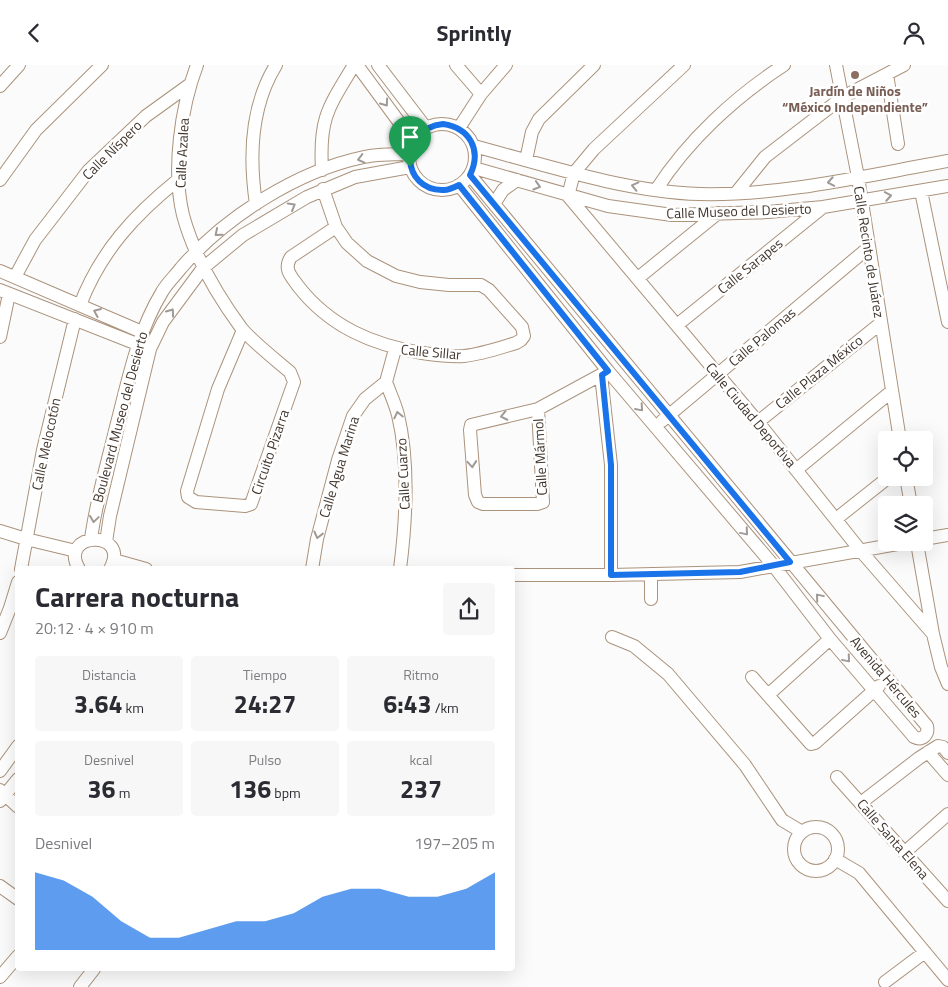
<!DOCTYPE html>
<html lang="es">
<head>
<meta charset="utf-8">
<style>
  :root { --surface:#fff; --page:#f7f7f7; --text:#2b2b33; --muted:#7c7c81; --accent:#1a73e8 }
  body { margin:0; font-family:"Titillium Web",sans-serif; background:var(--page); color:var(--text); height:100vh; display:flex; flex-direction:column; font-size:19px; white-space:nowrap }
  * { box-sizing:border-box; margin:0 }
  p { font-size:16px; color:var(--muted) }
  .icon { flex:none; width:28px; height:28px; fill:none; stroke:currentColor; stroke-width:2; stroke-linecap:round; stroke-linejoin:round }
  .map { position:relative; flex:1; overflow:hidden }
  .details { position:absolute; left:15px; top:501px; width:500px; height:405px; display:flex; flex-direction:column; background:var(--surface); border-radius:5px; box-shadow:0 5px 20px #0002 }
  .details>* { flex:none }
  .fabs { position:absolute; left:878px; top:366px; display:grid; gap:10px }
  .fabs a { display:grid; place-items:center; width:55px; height:55px; border-radius:5px; background:var(--surface); box-shadow:0 5px 20px #0002; font-size:25px }
  .pin { position:absolute; display:grid; place-items:center; width:42px; height:42px; color:#fff; margin:-51px -21px; border-radius:50% 50% 50% 0; rotate:-45deg; box-shadow:0 0 5px #0007 }
  .pin .icon { rotate:45deg }
  .round { display:grid; place-items:center; flex:none; width:52px; height:52px; border-radius:5px; background:var(--page) }
  .headline { display:flex; align-items:center; justify-content:space-between; height:85px; padding:0 20px }
  h1 { font-size:28px; font-weight:700; line-height:38px }
  .metrics { display:grid; grid-template-columns:repeat(3,1fr); gap:8px; height:85px; padding:5px 20px }
  .metrics div { display:grid; align-content:center; border-radius:5px; background:var(--page); text-align:center }
  .metrics b { font-size:25px; font-weight:700 }
  .metrics small { font-size:14px; font-weight:400 }
  .metrics p { font-size:14px }
  .chart { height:140px; padding:10px 20px }
  .chart p { display:flex; justify-content:space-between }
  .chart svg { width:100%; height:90px; margin-top:5px; fill:var(--accent); opacity:.7 }
  header { display:flex; justify-content:space-between; align-items:center; height:65px; padding:0 20px; background:var(--surface); font-size:22px; font-weight:700 }
  .map>svg:first-child { display:block }
</style>
</head>
<body>
<header><svg class="icon" aria-label="back" viewBox="0 0 24 24"><path d="M15 5l-7 7 7 7"/></svg>Sprintly<svg class="icon" aria-label="person" viewBox="0 0 24 24"><circle cx="12" cy="8" r="4"/><path d="M4 21q1-7 8-7t8 7"/></svg></header>
<div class="map">
<svg width="948" height="922" viewBox="0 0 948 922">
  <rect width="100%" height="100%" fill="#fbfbfb"/>
  <g fill="none" stroke-linecap="round" stroke-linejoin="round">
    <g stroke="#ab937c" stroke-width="14">
      <path id="minor" d="M197,0c-16,42 -25,105 -14,150 11,41 34,80 59,114 12,14 34,31 48,43l4,10 -43,122 -6,2 -49,-4 -8,-5 -1,-6 31,-102 25,-59
        M357,0l56,76
        M378,0l48,63
        M456,0l25,29
        M684,0l-90,84 -20,24 -6,23 190,226 102,128 73,84
        M836,0l22,112 42,263
        M887,9l11,70
        M0,21l19,-21
        M409 92a33 33 0 1 1 66 0a33 33 0 1 1-66 0Z
        M459,63l22,-34 25,-29
        M474,81c71,19 152,46 226,48 81,2 168,-19 248,-33
        M526,95l6,-28 7,-13 55,-54
        M474,103l134,38 64,9 96,-3 55,-5 125,-21
        M322,105c-3,-52 6,-62 32,-105
        M0,115l36,-50 66,-65
        M459,120l149,186 165,194 57,74 84,98c8,4 15,-2 13,-11l-457,-551
        M323,124l13,38 11,16 20,18 29,15 24,6 29,3h32l8,5 33,37 2,9 -3,4 -5,3c-17,5 -34,11 -52,13 -14,1 -28,-1 -42,-3 -49,-8 -92,-26 -124,-67 -7,-10 -15,-17 -7,-29l45,-30
        M656,125c32,-50 79,-93 128,-125
        M921,126l27,131
        M736,128l29,-36 78,-60 61,-32
        M256,139c-7,-47 -6,-97 20,-139
        M494,139l9,-14 14,-10
        M0,206l142,61
        M15,212l20,-37 54,-70 57,-54 43,-31
        M638,213l80,-65
        M0,225l137,54
        M80,240c21,-54 54,-90 99,-126
        M677,260l146,-118
        M0,272l9,-43
        M601,310l10,90v110
        M386,317c4,11 9,21 12,33 11,46 8,107 2,154
        M538,344l5,93 -6,2h-54l-5,-2 -3,-7 -5,-65 1,-5 67,-16 70,-38
        M662,356l206,-173
        M758,357l123,-99
        M796,405l96,-79
        M906,412l5,28
        M836,454l53,-42
        M0,466l26,8 50,12
        M91,474c5,-38 16,-75 25,-112 12,-46 21,-94 46,-135 5,-9 13,-16 19,-24 44,-51 116,-97 183,-111 14,-3 30,-3 45,-3
        M924,474l24,-4
        M106,477l4,-26 40,-167 13,-27 40,-54 40,-33 64,-38 48,-20 55,-10
        M917,478l16,91 8,33 7,17
        M114,495l32,9
        M21,504l22,-119 32,-131
        M79,504c-22,-38 53,-40 31,0
        M312,504l5,-30 21,-79 15,-44 12,-17 21,-17 9,-33
        M651,509v25
        M512,510h99l129,-3 163,-29
        M0,568l10,-25 8,-26
        M612,572l22,9 34,28 77,91 37,55 20,12
        M752,612l59,67 4,-1 64,-57
        M768,630l62,-56
        M928,687l20,23
        M0,706l18,-25
        M837,712l111,124
        M0,725l18,17
        M0,736l18,-22
        M862,737l57,-44 19,-12 5,1 5,6
        M794 784a22 22 0 1 1 44 0a22 22 0 1 1-44 0Z
        M905,787l43,-38
        M835,794l24,14 89,107
        M0,821l18,13
        M0,912l18,-21
        M885,917l40,-30
        M80,922l14,-18"/>
    </g>
    <use href="#minor" stroke="#fff" stroke-width="12"/>
  </g>
  <defs><path id="oneway-chevron" d="M-2-3.5L2.5 0L-2 3.5" fill="none" stroke-width="1.6" stroke-linecap="round" stroke-linejoin="round" transform="scale(1.25)"/></defs>
  <g stroke="#a09a96">
    <use href="#oneway-chevron" transform="translate(385 38) rotate(54)"/>
    <use href="#oneway-chevron" transform="translate(361 94) rotate(166)"/>
    <use href="#oneway-chevron" transform="translate(831 117) rotate(170)"/>
    <use href="#oneway-chevron" transform="translate(537 121) rotate(17)"/>
    <use href="#oneway-chevron" transform="translate(635 121) rotate(-167)"/>
    <use href="#oneway-chevron" transform="translate(888 131) rotate(-10)"/>
    <use href="#oneway-chevron" transform="translate(292 141) rotate(-30)"/>
    <use href="#oneway-chevron" transform="translate(218 168) rotate(140)"/>
    <use href="#oneway-chevron" transform="translate(97 247) rotate(-157)"/>
    <use href="#oneway-chevron" transform="translate(171 247) rotate(-54)"/>
    <use href="#oneway-chevron" transform="translate(640 343) rotate(49)"/>
    <use href="#oneway-chevron" transform="translate(398 350) rotate(-103)"/>
    <use href="#oneway-chevron" transform="translate(504 351) rotate(168)"/>
    <use href="#oneway-chevron" transform="translate(472 399) rotate(85)"/>
    <use href="#oneway-chevron" transform="translate(94 454) rotate(98)"/>
    <use href="#oneway-chevron" transform="translate(745 467) rotate(50)"/>
    <use href="#oneway-chevron" transform="translate(318 470) rotate(104)"/>
    <use href="#oneway-chevron" transform="translate(819 532) rotate(-130)"/>
    <use href="#oneway-chevron" transform="translate(847 594) rotate(50)"/>
  </g>
  <g fill="none" stroke-linecap="round" stroke-linejoin="round">
    <g stroke="#fff" stroke-width="10">
      <path id="route" d="M443,59c27,4 39,26 27,51l320,387 -50,10 -129,3v-110l-9,-90 6,-4 -149,-186c-4,2 -10,5 -15,5 -43,2 -47,-61 -1,-66z"/>
    </g>
    <use href="#route" stroke="#1a73e8" stroke-width="6"/>
  </g>
  <circle fill="#8d6e63" stroke="#fff" stroke-width="2" cx="855" cy="10" r="5"/>
  <g text-anchor="middle" stroke-width="5" stroke-linejoin="round" paint-order="stroke">
    <g font-size="14" font-weight="bold" fill="#785e54" stroke="#fff">
      <text x="855" y="31">Jardín de Niños<tspan x="855" dy="16">“México Independiente”</tspan></text>
    </g>
    <g font-size="14" fill="#40352c" stroke="#fff">
      <text transform="translate(112 85) rotate(-45)" y="5">Calle Níspero</text>
      <text transform="translate(182 88) rotate(-87)" y="5">Calle Azalea</text>
      <text transform="translate(739 146) rotate(-2)" y="5">Calle Museo del Desierto</text>
      <text transform="translate(869 187) rotate(81)" y="5">Calle Recinto de Juárez</text>
      <text transform="translate(750 201) rotate(-39)" y="5">Calle Sarapes</text>
      <text transform="translate(762 272) rotate(-40)" y="5">Calle Palomas</text>
      <text transform="translate(431 287) rotate(5)" y="5">Calle Sillar</text>
      <text transform="translate(819 307) rotate(-39)" y="5">Calle Plaza México</text>
      <text transform="translate(751 350) rotate(50)" y="5">Calle Ciudad Deportiva</text>
      <text transform="translate(120 352) rotate(-75)" y="5">Boulevard Museo del Desierto</text>
      <text transform="translate(46 379) rotate(-78)" y="5">Calle Melocotón</text>
      <text transform="translate(270 387) rotate(-71)" y="5">Circuito Pizarra</text>
      <text transform="translate(540 392) rotate(-93)" y="5">Calle Mármol</text>
      <text transform="translate(339 402) rotate(-73)" y="5">Calle Agua Marina</text>
      <text transform="translate(403 409) rotate(-93)" y="5">Calle Cuarzo</text>
      <text transform="translate(886 612) rotate(50)" y="5">Avenida Hércules</text>
      <text transform="translate(893 774) rotate(49)" y="5">Calle Santa Elena</text>
    </g>
  </g>
</svg>
<div class="fabs">
<a><svg class="icon" aria-label="locate" viewBox="0 0 24 24"><circle cx="12" cy="12" r="6"/><path d="M12 2v4M12 18v4M2 12h4M18 12h4"/></svg></a>
<a><svg class="icon" aria-label="layers" viewBox="0 0 24 24"><path d="M12 4l9 5-9 5-9-5zM3 14l9 5 9-5"/></svg></a>
</div>
<div class="pin" style="left:410px;top:102px;background:#1e9e55"><svg class="icon" aria-label="arrive" viewBox="0 0 24 24"><path d="M6 21V4h12l-3 4 3 4H6"/></svg></div>
<section class="details">
<div class="headline"><div><h1>Carrera nocturna</h1><p>20:12 · 4 × 910 m</p></div><a class="round"><svg class="icon" aria-label="share" viewBox="0 0 24 24"><path d="M12 15V3M7 8l5-5 5 5M5 13v7h14v-7"/></svg></a></div>
<div class="metrics">
<div><p>Distancia</p><b>3.64<small> km</small></b></div>
<div><p>Tiempo</p><b>24:27</b></div>
<div><p>Ritmo</p><b>6:43<small> /km</small></b></div>
</div>
<div class="metrics">
<div><p>Desnivel</p><b>36<small> m</small></b></div>
<div><p>Pulso</p><b>136<small> bpm</small></b></div>
<div><p>kcal</p><b>237</b></div>
</div>
<div class="chart"><p><span>Desnivel</span>197–205 m</p>
<svg viewBox="0 0 160 44" preserveAspectRatio="none"><path d="M0 44V6L10 10L20 18L30 30L40 38L50 38L60 34L70 30L80 30L90 26L100 18L110 14L120 14L130 18L140 18L150 14L160 6V44z"/></svg>
</div>
</section>
</div>
</body>
</html>
